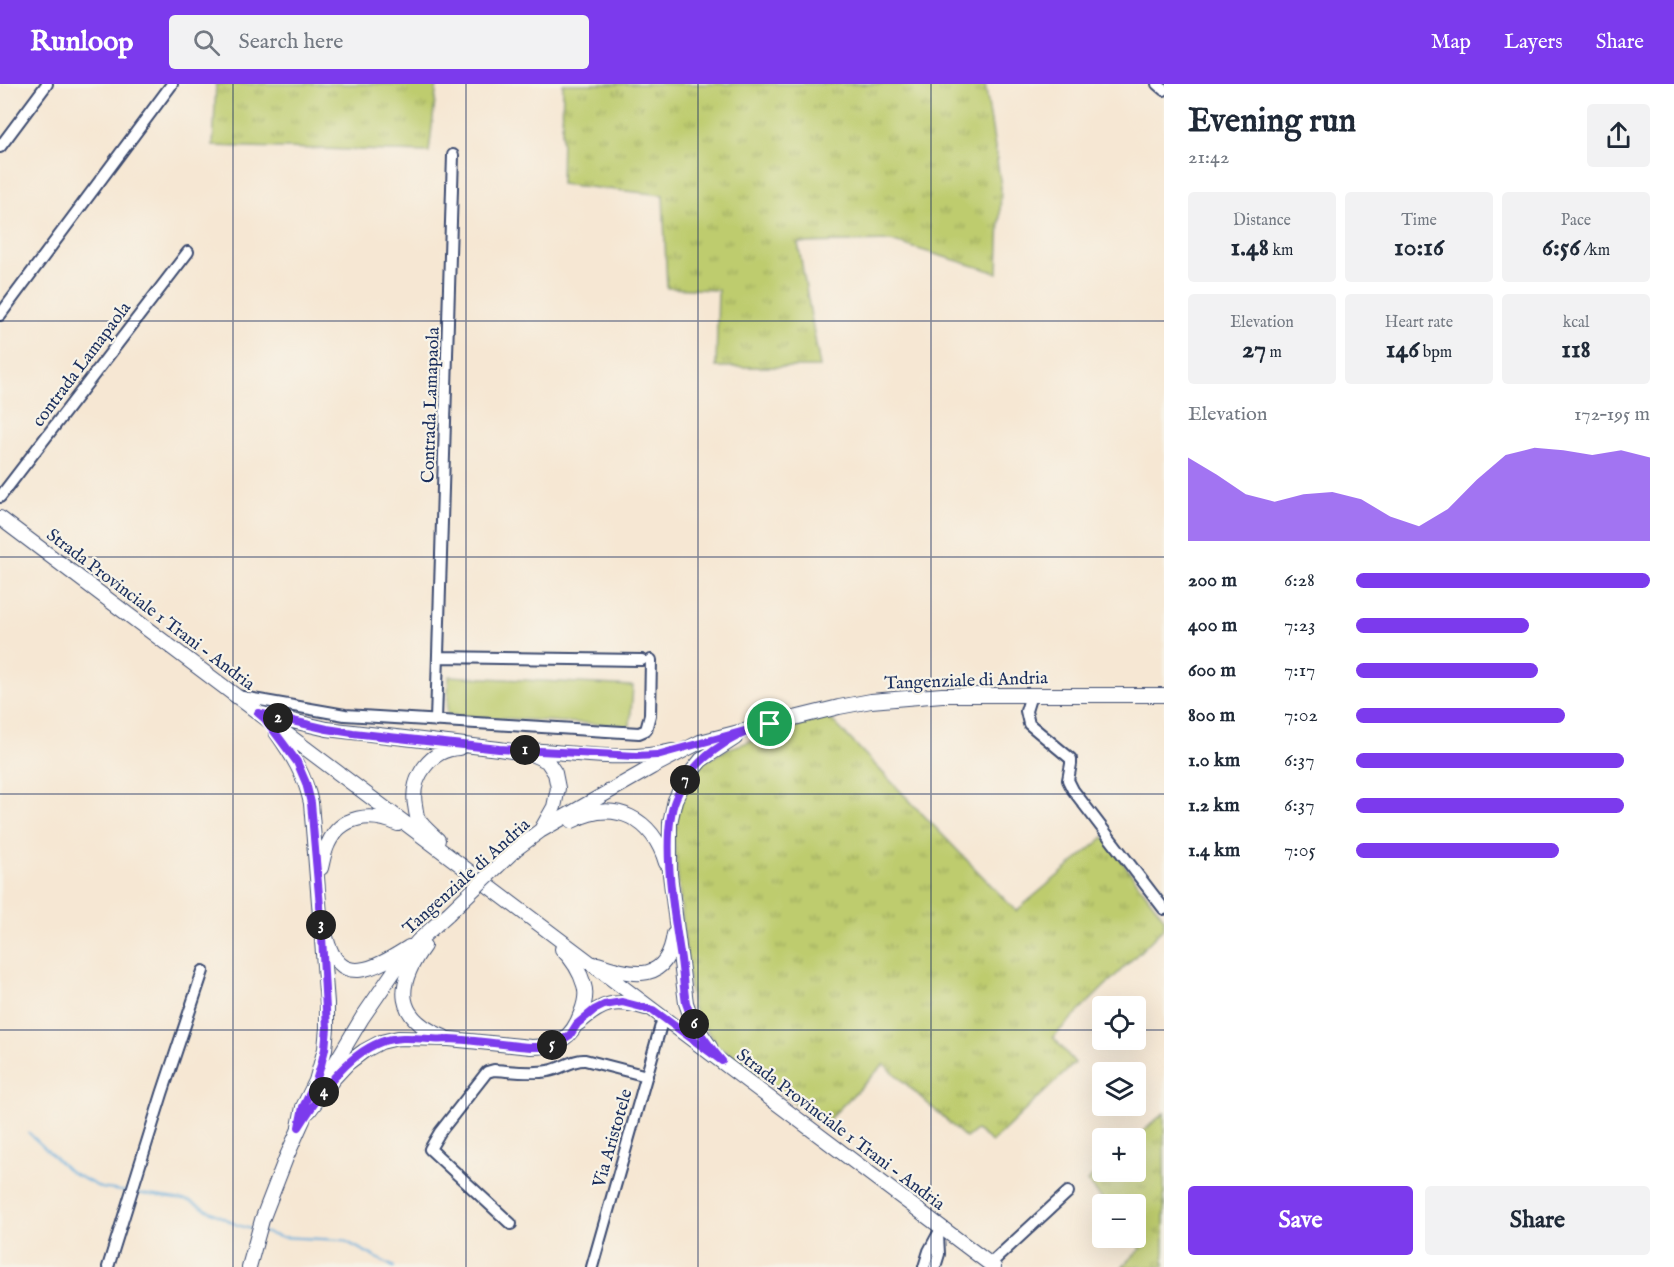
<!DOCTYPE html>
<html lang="en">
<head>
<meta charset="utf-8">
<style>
  :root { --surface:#fff; --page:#f2f2f3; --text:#1f2937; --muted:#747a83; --accent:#7c3aed }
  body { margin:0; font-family:"IM FELL English",serif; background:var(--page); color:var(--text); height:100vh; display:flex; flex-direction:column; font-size:22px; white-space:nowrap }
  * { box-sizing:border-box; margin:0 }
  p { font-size:20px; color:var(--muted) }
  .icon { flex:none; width:33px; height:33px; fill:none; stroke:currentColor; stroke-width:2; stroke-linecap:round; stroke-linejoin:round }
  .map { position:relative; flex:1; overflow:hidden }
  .details { display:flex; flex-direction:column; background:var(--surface); width:510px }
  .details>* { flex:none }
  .buttons { position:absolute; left:1092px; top:912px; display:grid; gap:12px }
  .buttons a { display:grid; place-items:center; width:54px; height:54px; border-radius:6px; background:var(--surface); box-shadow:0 6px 24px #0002; font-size:30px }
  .pin { position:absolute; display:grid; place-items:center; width:51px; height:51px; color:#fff; margin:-26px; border:3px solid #fff; border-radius:50%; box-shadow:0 2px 6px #0007 }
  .km { position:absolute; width:30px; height:30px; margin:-15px; border-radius:50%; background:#222; color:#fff; font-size:16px; line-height:30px; text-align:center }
  .round { display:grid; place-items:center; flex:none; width:63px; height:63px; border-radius:6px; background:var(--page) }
  .overview { display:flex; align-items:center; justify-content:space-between; height:102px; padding:0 24px }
  h1 { font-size:33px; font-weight:800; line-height:45px }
  .figures { display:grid; grid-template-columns:repeat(3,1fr); gap:9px; height:102px; padding:6px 24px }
  .figures div { display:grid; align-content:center; border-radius:6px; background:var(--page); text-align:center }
  .figures b { font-size:26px; font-weight:800 }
  .figures small { font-size:16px; font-weight:400 }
  .figures p { font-size:16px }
  .chart { height:168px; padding:12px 24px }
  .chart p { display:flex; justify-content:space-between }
  .chart svg { width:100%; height:108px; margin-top:6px; fill:var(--accent); opacity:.7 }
  .cta { display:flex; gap:12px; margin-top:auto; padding:12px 24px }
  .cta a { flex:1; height:69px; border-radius:6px; background:var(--accent); color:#fff; font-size:24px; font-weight:800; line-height:69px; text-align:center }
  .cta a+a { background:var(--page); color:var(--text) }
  ul { padding:0 24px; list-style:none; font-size:20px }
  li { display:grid; grid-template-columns:96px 72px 1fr; align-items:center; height:45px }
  li i { height:15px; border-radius:8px; background:var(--accent) }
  header { display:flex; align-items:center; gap:36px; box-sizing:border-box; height:84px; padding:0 30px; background:var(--accent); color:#fff }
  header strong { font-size:28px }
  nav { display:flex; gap:33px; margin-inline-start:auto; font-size:21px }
  .search { width:420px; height:54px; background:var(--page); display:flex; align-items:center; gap:15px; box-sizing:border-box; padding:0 21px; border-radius:6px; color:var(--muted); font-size:22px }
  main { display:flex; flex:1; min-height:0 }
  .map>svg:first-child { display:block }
</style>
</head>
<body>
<header>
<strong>Runloop</strong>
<div class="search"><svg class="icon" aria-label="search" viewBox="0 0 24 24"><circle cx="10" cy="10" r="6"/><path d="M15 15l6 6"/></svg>Search here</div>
<nav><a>Map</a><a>Layers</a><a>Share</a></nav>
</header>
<main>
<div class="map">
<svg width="1164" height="1183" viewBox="0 0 1164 1183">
  <defs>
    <pattern id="grass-tufts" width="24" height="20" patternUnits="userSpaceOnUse" patternTransform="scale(1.5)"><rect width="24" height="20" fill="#becc6e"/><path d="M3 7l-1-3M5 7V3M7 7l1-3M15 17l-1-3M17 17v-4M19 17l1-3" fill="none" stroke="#9aa65e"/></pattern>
  </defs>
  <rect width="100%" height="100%" fill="#f7f3e8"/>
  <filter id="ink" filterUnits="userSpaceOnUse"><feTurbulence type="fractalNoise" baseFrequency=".0167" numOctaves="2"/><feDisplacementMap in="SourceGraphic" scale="12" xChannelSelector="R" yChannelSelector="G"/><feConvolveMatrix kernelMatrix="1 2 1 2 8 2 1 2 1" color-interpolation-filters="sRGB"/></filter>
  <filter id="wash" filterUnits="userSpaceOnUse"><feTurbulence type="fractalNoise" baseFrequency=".008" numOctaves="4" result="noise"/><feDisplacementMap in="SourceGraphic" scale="24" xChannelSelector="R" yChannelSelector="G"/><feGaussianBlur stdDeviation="1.35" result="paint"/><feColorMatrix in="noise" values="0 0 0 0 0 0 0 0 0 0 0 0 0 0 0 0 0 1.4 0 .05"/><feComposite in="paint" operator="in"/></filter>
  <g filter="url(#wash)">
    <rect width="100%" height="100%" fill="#f6e7d3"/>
    <path fill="url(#grass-tufts)" stroke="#6c7e66" stroke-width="1.5" d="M216,0h221l-8,68 -216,-6z
      M563,0h422l16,102 -3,87 -107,-32 -93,2 22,124h-104l2,-77 -51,-2 -4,-93 -102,-11z
      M828,632l188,195 88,-74 60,81v10l-111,109 22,26 -83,79 -16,-12 -10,8 -82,-74 -60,60 -108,-79 -24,-38 -19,-174 11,-42 19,-28 24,-14z
      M1164,1029v154h-42l19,-18 -9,-11h4v-34h-30l-19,-23 15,-14v5h34l-1,-34z"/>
    <path fill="#becc6e" stroke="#6c7e66" stroke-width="1.5" d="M449,592l184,10 -3,40 -183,-11z"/>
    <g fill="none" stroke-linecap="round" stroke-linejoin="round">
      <path stroke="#66acdc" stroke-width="2" d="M29,1049l40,38 32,17 26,4
        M135,1109l55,8 47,24 18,5
        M263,1148l17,5 63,3 51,27"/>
    </g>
  </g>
  <g filter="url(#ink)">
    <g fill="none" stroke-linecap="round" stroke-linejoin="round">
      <g stroke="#3c4b70" stroke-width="14">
        <path id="minor" d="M1157,0l7,6
          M0,63l47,-63
          M0,231l172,-231
          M0,413l188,-245
          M439,573l203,3
          M1031,611l-5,16 3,13 42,35v5l-3,16 5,10 91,119
          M237,612l108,19 294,18 7,-3 4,-15 1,-55
          M436,637l17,-566
          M511,1140l-81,-75 10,-17 47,-60 7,-2c17,1 37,4 54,1 14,-2 24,-12 37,-11l62,16
          M990,1180l78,-72
          M108,1183l54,-173 41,-123
          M592,1183l71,-249
          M924,1183l5,-16 13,-24
          M935,1183l4,-13 -1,-19"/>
      </g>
      <g stroke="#3c4b70" stroke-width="16">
        <path id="major" d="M0,434l994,749
          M262,630l65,15 172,20 32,5 16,7 8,12 3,15 -4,19 -13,23
          M276,648c16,23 29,43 35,71l16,200v25l-2,21 -9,32 -13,26 -4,20
          M530,666c44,3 99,12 142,1
          M572,737c43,-23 81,-2 94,42
          M438,756c-7,-7 -15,-13 -20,-21 -2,-4 -2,-9 -3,-14 -5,-27 16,-56 44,-57
          M498,782l19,-18 23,-17 112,-64 48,-25 70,-18 69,-17 32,-6 71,-6h222
          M321,784c2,-8 3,-16 7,-24 13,-29 43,-32 70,-20
          M326,853c14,54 51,30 83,10
          M424,862c-29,40 -29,72 20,91
          M598,880c37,13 69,19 76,-30
          M579,939c24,-21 36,-24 67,-15
          M710,963l-18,-27 -6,-17 -16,-129v-51l5,-23 10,-20 16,-20 34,-22
          M327,993l35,-59 35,-51 21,-26 30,-27
          M309,1027l25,-33 14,-15 16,-12 17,-9 17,-4 51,1 82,8c27,0 41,-9 50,-34 4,-10 6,-19 3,-28 -4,-14 -12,-26 -22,-36
          M249,1183l13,-47 24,-62 17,-38"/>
      </g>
      <use href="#minor" stroke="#fff" stroke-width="10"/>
      <use href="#major" stroke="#fff" stroke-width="14"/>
      <g stroke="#3c4b70" stroke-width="16" stroke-linecap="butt">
        <path id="major-bridge" d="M448,830l50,-48"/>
      </g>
      <use href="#major-bridge" stroke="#fff" stroke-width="14"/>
    </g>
  </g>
  <g fill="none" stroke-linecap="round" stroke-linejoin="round" filter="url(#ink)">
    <g stroke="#fff" stroke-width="12">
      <path id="route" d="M258,629l69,16 26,4 146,16 137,7 21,-1 113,-31c-40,11 -78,35 -94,74 -16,37 -2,115 4,155 3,16 3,33 6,50 7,23 21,40 36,58l-69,-51 -31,-8 -18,3 -10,5 -17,14 -7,11 -15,9 -11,3h-13c-27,-2 -55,-7 -82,-8 -6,0 -12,1 -18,0 -17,-1 -34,-3 -50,3 -35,13 -63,54 -82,85l4,-20 13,-26 5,-16 4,-16 2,-21 -6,-110 -10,-115 -5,-20 -9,-21 -32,-43z"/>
    </g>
    <use href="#route" stroke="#7c3aed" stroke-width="8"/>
  </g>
  <path fill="none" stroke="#1b2f5e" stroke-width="1.5" stroke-opacity="0.55" d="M233,0v1183M466,0v1183M698,0v1183M931,0v1183M0,237h1164M0,473h1164M0,710h1164M0,946h1102M1136,946h28"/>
  <g text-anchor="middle" stroke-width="4.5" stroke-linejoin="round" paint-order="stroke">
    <g font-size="18" fill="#1b2f5e" stroke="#f7f3e8">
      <text transform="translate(81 280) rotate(-53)" y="6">contrada Lamapaola</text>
      <text transform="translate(430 321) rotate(-88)" y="6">Contrada Lamapaola</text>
      <text transform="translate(151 525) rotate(37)" y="6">Strada Provinciale 1 Trani - Andria</text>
      <text transform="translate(966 596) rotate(-2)" y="6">Tangenziale di Andria</text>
      <text transform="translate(466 792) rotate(-42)" y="6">Tangenziale di Andria</text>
      <text transform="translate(841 1045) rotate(37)" y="6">Strada Provinciale 1 Trani - Andria</text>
      <text transform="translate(612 1054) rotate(-74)" y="6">Via Aristotele</text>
    </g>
  </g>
</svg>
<div class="buttons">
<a><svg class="icon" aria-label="locate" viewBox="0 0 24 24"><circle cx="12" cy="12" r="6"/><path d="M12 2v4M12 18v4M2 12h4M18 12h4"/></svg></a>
<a><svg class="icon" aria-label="layers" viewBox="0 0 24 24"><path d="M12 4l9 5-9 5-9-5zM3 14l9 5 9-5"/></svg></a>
<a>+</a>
<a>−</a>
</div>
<div class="pin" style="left:770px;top:640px;background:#1e9e55"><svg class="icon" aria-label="arrive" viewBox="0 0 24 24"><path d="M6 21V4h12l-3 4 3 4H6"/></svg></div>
<b class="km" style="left:525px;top:666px">1</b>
<b class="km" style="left:278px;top:634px">2</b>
<b class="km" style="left:321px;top:841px">3</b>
<b class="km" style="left:324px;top:1008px">4</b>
<b class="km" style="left:552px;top:961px">5</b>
<b class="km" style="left:694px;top:940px">6</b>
<b class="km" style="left:685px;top:696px">7</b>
</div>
<section class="details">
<div class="overview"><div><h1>Evening run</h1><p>21:42</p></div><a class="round"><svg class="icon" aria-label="share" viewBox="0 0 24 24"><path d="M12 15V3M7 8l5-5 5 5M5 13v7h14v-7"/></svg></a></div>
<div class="figures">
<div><p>Distance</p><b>1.48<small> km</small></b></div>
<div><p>Time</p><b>10:16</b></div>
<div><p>Pace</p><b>6:56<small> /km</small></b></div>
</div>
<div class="figures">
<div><p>Elevation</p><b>27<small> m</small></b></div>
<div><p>Heart rate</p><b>146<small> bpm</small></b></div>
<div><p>kcal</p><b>118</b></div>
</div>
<div class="chart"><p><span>Elevation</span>172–195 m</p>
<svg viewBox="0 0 160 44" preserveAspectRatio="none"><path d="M0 44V10L10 17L20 25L30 28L40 25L50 24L60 27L70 34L80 38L90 31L100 19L110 9L120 6L130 7L140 9L150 7L160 10V44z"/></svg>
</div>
<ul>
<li><b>200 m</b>6:28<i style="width:100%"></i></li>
<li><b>400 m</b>7:23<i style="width:59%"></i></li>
<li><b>600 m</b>7:17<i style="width:62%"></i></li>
<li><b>800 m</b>7:02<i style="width:71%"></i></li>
<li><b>1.0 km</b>6:37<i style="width:91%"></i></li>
<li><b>1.2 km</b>6:37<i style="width:91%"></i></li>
<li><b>1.4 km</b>7:05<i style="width:69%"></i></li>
</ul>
<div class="cta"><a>Save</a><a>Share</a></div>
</section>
</main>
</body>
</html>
